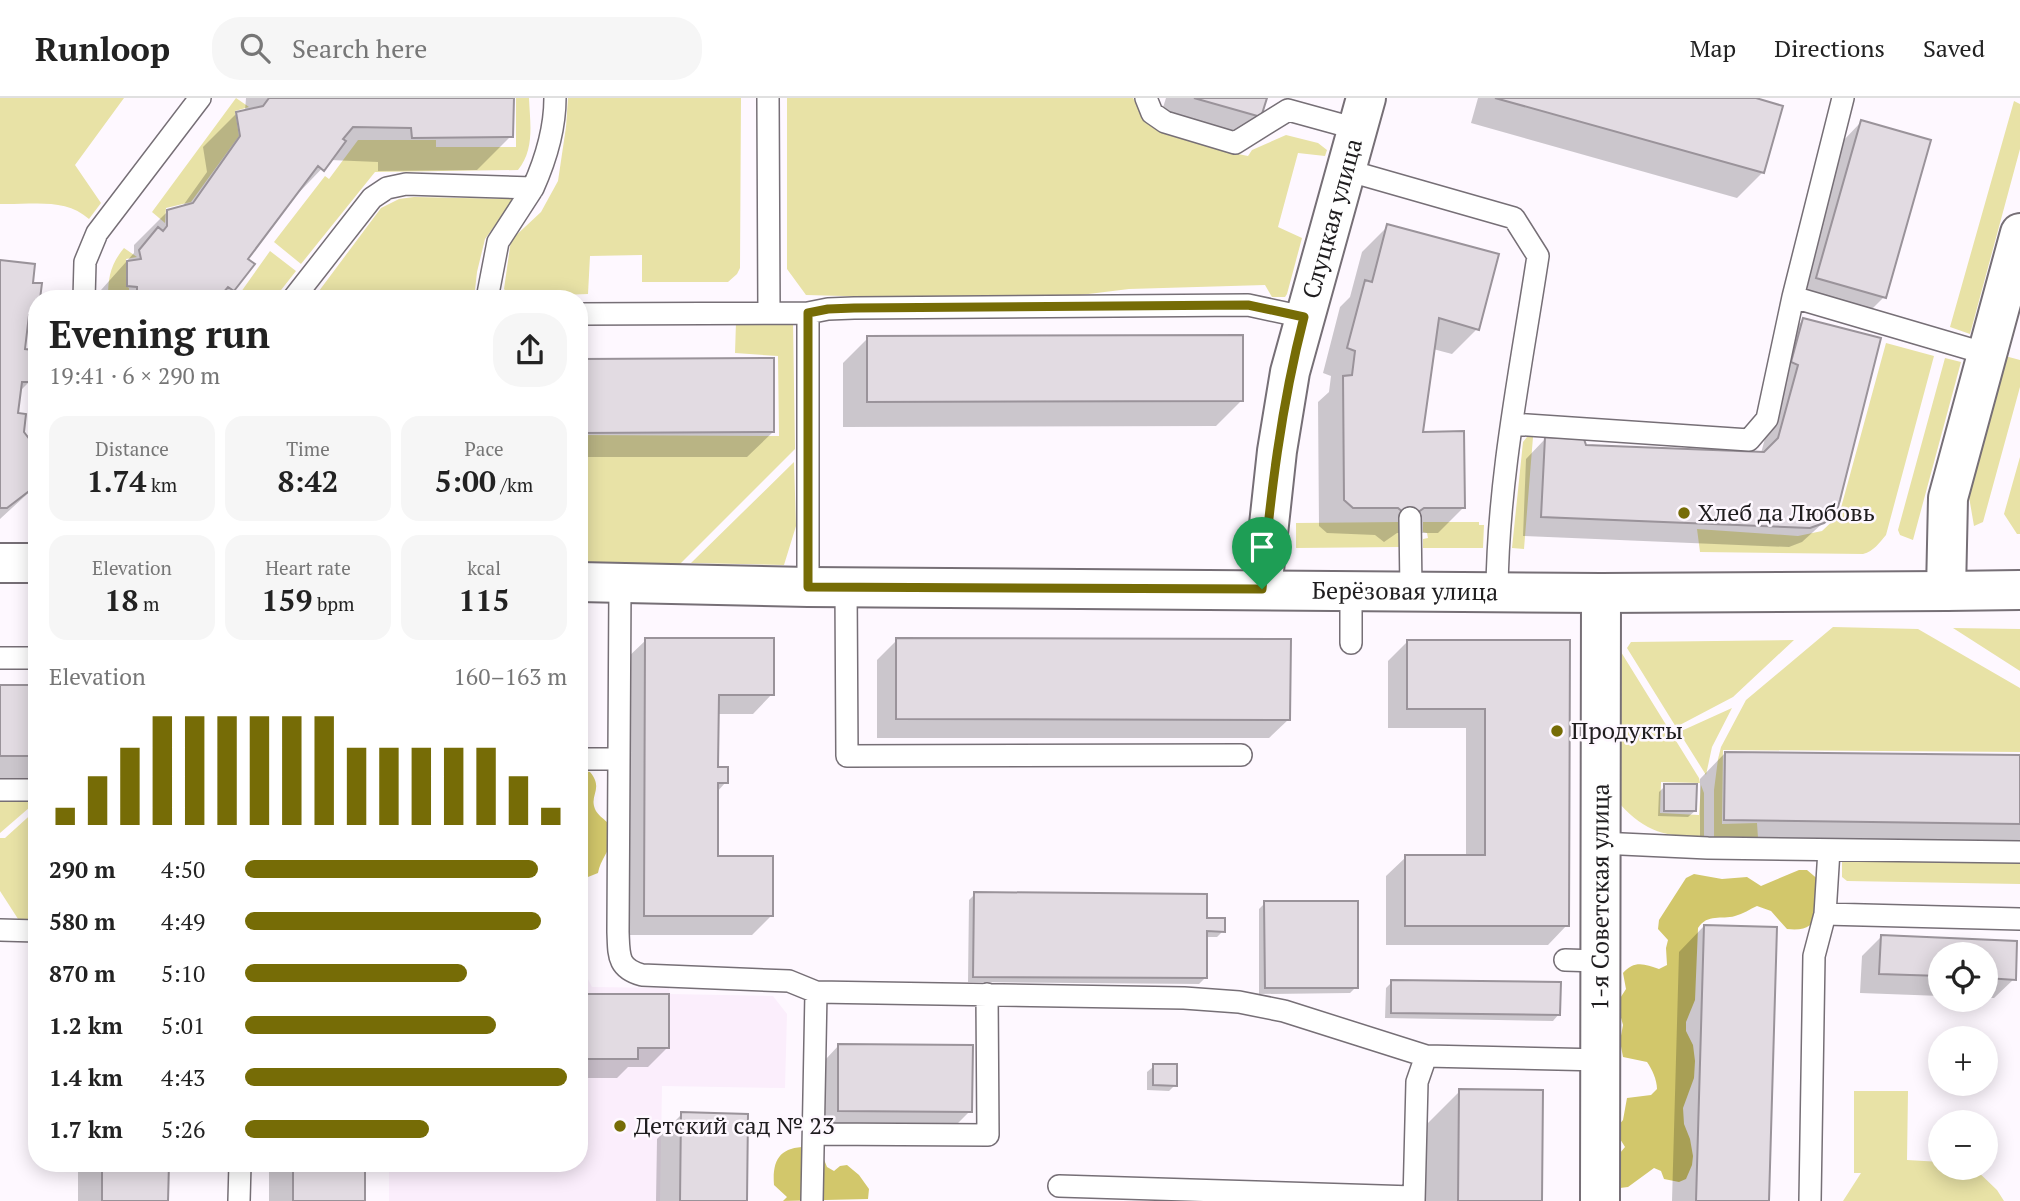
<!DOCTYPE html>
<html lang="en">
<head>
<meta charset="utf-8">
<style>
  :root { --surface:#fff; --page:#f6f6f6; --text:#222; --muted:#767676; --line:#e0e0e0; --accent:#766c06 }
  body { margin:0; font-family:"PT Serif",serif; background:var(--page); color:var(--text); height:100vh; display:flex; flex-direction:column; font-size:26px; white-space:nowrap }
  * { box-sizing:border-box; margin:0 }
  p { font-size:23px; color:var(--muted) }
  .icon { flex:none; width:38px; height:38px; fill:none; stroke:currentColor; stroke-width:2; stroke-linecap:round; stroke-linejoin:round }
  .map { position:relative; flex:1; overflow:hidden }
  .side { position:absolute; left:28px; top:192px; width:560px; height:882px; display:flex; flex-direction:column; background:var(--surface); border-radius:28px; box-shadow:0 4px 18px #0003 }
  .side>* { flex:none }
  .fabs { position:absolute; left:1928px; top:844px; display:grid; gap:14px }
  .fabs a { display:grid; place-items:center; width:70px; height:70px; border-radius:50%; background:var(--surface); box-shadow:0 4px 18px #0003; font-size:35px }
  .pin { position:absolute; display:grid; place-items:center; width:60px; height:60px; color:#fff; margin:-72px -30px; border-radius:50% 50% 50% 0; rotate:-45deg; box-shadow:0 0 7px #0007 }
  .pin .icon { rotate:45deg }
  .round { display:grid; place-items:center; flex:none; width:74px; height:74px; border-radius:28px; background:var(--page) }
  .summary { display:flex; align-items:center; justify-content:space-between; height:119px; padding:0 21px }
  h1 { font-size:38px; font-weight:700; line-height:52px }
  .stats { display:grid; grid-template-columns:repeat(3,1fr); gap:10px; height:119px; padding:7px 21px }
  .stats div { display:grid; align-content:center; border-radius:18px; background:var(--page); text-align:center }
  .stats b { font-size:30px; font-weight:700 }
  .stats small { font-size:19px; font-weight:400 }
  .stats p { font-size:19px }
  .chart { height:196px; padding:14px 21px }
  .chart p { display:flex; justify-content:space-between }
  .chart svg { width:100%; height:126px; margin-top:7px; stroke:var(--accent); stroke-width:6 }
  ul { padding:0 21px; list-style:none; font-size:23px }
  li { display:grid; grid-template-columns:112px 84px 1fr; align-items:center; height:52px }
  li i { height:18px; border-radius:9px; background:var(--accent) }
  header { display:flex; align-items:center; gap:42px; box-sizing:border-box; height:98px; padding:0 35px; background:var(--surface); border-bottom:2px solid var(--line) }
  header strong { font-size:33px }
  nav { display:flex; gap:38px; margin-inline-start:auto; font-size:24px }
  .search { width:490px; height:63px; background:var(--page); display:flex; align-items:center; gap:18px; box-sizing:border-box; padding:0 24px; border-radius:28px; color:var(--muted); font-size:26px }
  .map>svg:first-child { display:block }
</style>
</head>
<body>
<header>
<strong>Runloop</strong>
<div class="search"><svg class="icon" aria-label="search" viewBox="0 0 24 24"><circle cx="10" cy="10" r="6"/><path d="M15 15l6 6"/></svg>Search here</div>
<nav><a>Map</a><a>Directions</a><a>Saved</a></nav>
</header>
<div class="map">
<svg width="2020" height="1103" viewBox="0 0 2020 1103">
  <rect width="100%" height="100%" fill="#fef8ff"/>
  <path fill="#fbeefc" d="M579,879h8l5,10 77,1 1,6 103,2 14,18 -2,74 -123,-2 -2,115h-271v-37h190z"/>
  <path fill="#e8e2a6" d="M0,0h124l-49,67 26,38 -12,16c-24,-22 -59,-14 -89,-15z
    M236,0l13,9 -14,4 4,25 -48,66 -25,6 -1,15 -13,-11z
    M516,0h13c1,25 6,51 -11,72l-143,2 -74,92 -27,-22 51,-66 4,3 29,-39h78v7h80z
    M568,0h173l-1,170 -3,6 -9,8h-86v-27l-52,1 -2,38 -78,3 -6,-8 7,-49 30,-28 17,-31 8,-54z
    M787,0h346l14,24 9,6 72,24 20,4 4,-6 34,-15 32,8 9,7 -2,6 -27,-3 -20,74 24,11 -15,56 -2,3h-13l-7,-12 -136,4 -65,8 -146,1 -112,-3 -19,-26z
    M2014,3l6,3v45l-50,185 -20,-7z
    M414,99l100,2 -29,40 -8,33 -3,27h-161l68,-91 18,-9z
    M124,150l13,9 -11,2v27l3,2v11h-21c0,-21 2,-34 16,-51z
    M270,153l26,20 -22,28h-38z
    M793,223l2,128 -115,115 -101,-1v-128l200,1 -1,-80 -43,-3 1,-31z
    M1886,245l48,13 -48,179c-7,8 -12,16 -23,19l-163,-2 -3,-23 101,7 24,-5 17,-16z
    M2005,258l15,4v27l-37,135 -9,4 -6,-35z
    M1945,260l16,4 -48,178 -13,-5 -2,-5z
    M1527,339h6l-9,112 -12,-1 11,-106z
    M2020,359v77h-3l-13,-20z
    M794,364l2,64 -12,39 -93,-2z
    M1399,424v25l-103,1v-25z
    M1423,424h56v3h5l-1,23h-60v-9l5,-1 -1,-5 -4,-1z
    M1833,529l85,2 102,59v64l-297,-2 -1,74 35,-1 1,15 -44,1v-49l4,-31 3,-12 25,-47z
    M1953,530l67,1v42z
    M1794,542l-61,57 -57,30 -49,-79 4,-6z
    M1621,554l78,126 1,5 -39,-1 -1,31 39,2 2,-30 3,8v45c-38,-2 -58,-5 -84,-34l-3,-151z
    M1732,610l-20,39 -6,28 -27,-43z
    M0,701h37v2l-37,32z
    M37,711v113h-17l-20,-31v-53h5z
    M1842,763l178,1v22l-173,-3 -5,-4z
    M1854,993h54l-1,69 34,2v5h32l24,23 7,11h-161l18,-28h-7z"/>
  <path fill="#d2c76b" d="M579,672l11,2c14,17 -1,22 5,37 4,10 20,14 18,27 -2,13 -13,24 -15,37l-15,6 -4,14v-73l2,-8 6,-7 -3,-7 -5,-1z
    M1799,772h8l13,11c-4,28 3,52 -33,48l-16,-18 -14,-5c-7,3 -14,8 -22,10 -14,4 -27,-3 -37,12l-3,72 -9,22v9l7,14 2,16 -1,17 -11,30 1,16 6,15 3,17 -1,9 -6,14 -7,3 -15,-3 -3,-8 -7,-3 -26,19 -8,1 -6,-6 1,-23 10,-12 -8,-13 1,-8 5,-6 4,-22 24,-3 6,-6c0,-9 -5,-20 -10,-27l-24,-5 -3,-16 3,-16 -6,-22 9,-14 -3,-16c11,-13 22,-9 36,-4l8,-4 -1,-17 2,-8 -10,-11 1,-9 27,-42 8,-4 28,5 25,-2 14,9z
    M806,1049l15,5 6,15 7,4 6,-5 7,-1 12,10 10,14 -1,10 -85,2 4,-4 -13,-12c-2,-25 6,-38 32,-38z"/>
  <path fill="#0003" d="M246,0h266l-1,38 -34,34 -99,1v-9l-48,-2 -41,43 -43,57 -13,30 -9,9h-131l41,-46v-8l34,-34 14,-4 25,-35 -4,-25 34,-34 8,-2z
    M1166,0h99l-5,18 -25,26 -76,-22z
    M1478,0h270l14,75 -25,25 -266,-75z
    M1861,24l23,175 -19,19 -68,-19 45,-155z
    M1388,128l89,103 -25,25 -19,-5 -12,84 42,75 -25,25h-41l-13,9 -9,-7 -48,-2 -8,-7 -1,-124 11,-10 2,-16 -8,-3 17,-66 10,-10 12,-45z
    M0,164l31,22 9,1 -1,14h-2v17l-11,10 -3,24 6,32 -10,10 -3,22 21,71 -37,34z
    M1803,222l31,193 -32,29 -13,5 -266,-11 3,-77 19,-20 40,8 176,6 19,-69 4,-44z
    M868,240l373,63 -25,25 -373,1v-64z
    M579,263l194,71 -26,25h-168z
    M646,542l126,54 -19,20h-36v54l9,14 -10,11v65l56,57 -20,20h-127l1,-276z
    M897,542l392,79 -20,19h-392v-78z
    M1408,543h160l-1,284 -19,20h-162v-69l20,-19h60v-129h-78v-67z
    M0,589h37v102h-37z
    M1725,655l295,4v92l-320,-4v-66z
    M1665,688l30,25 -7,6 -30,-1 1,-24z
    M975,796l230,26 18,11 -6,6h-11l-1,41 -6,6 -231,-2 1,-82z
    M1265,805l91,84 -6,6 -91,1v-85z
    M1704,828l63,275h-95l7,-249z
    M1881,839l134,5 -1,37 -20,19h-8v-44h-45v42l-81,-3 2,-37z
    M1392,884l167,32 -6,7 -168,-3 1,-30z
    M579,897l88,53 -19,19h-20l-11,11h-38z
    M839,947l131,66 -13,13h-132l1,-65z
    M1154,968l21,19 -6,6 -22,-1v-18z
    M1460,993l80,110h-115l1,-76z
    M682,1016l63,87h-89l1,-62z
    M78,1066h89l-1,37h-88z
    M269,1066h95l-1,37h-94z"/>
  <path fill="#e2dbe2" stroke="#9a939a" stroke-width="2" d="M269,0h245l-1,39 -101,1 -1,-10 -58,-1 -10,12 3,2 -22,30 -6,-5 -70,93 7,5 -21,27 -6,-4 -10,12h-81v-12l-10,-1v-25l14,-2 -2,-9 19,-23 5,4 4,-5v-16l26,-7 47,-67 -4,-24 27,-6z
    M1194,0h73l-6,19z
    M1495,0h261l27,8 -19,67z
    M1861,22l70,20 -45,158 -70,-20z
    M1387,126l112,30 -20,76 -40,-12 -16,114 41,-1 1,77h-41l-14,10 -12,-10h-45l-9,-8 -1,-124 9,-1 3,-24 -8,-3 18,-68 7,2z
    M0,162l35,4 -2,19h9l-2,16h-3v17l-8,-1 -4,34 9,1 -3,32h-9l-4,31 8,1 -2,18 13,17v36l-30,23h-7z
    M1803,220l78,20 -41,162 -4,14 -12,9 -14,5 -269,-11 4,-80 39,2 2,6 178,7 14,-14 20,-73 -7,-3z
    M1243,237v66l-376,1v-66z
    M774,260v74l-195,1v-74z
    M645,540h129v57h-55l-1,72h10v16h-10v73h55v60h-129z
    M896,540l395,1 -1,81 -394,-1z
    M1407,542h163l-1,286h-164v-71h80v-146h-78z
    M0,587h37v71h-37z
    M1725,654l295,3v69l-296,-4z
    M1664,686h33l-1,27h-32z
    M974,794l233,2v24h18v14l-18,-1v47l-234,-1z
    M1264,803h94v87h-93z
    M1704,827l73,2 -8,274h-73z
    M1881,837l136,6 -1,39 -30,-2v-24h-45v22l-62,-2z
    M1391,882l170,2 -1,33 -169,-2z
    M579,896h90v54h-31v11h-59z
    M838,946l135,1 -1,67 -134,-1z
    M1153,966h24v22l-24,-1z
    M1459,991l84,1 -1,111h-84z
    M681,1014l67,2 -1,87h-67z
    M102,1066h67l-1,37h-66z
    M293,1066h72v37h-72z"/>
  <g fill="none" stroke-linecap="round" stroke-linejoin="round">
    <g stroke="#766f76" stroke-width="24">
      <path id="service" d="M768,0l1,215
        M1146,0l6,15 13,9 70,21 53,-33 69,19
        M1346,72l168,48 24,38c-17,112 -40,223 -41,335
        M1793,199l194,57
        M84,201l1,-37 12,-29 103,-135
        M293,201l79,-101 15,-10 19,-4 127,4c13,-29 22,-58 22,-90
        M487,201l11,-57 35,-54
        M808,215v274
        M579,216l229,-1 20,-4 26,-1 394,-3 56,12
        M1512,326l237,16 18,-21 26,-122 50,-199
        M1410,420l1,72
        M620,487l-2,347c1,23 -1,36 24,43l147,6 27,11
        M846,489l1,169 394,-1
        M1351,492v53
        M0,560h37
        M579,661h40
        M0,692h37
        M1600,745l108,5 312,4
        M1825,816l195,5
        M0,832l37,1
        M1565,862l34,1
        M814,1036l174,1 -1,-141
        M1059,1088l354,11
        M239,1103l1,-37
        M812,1103l4,-209 368,6 55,4 45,9 142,45 176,4
        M1414,1103l3,-119 9,-26
        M1810,1103l4,-245 11,-42 4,-64"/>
    </g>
    <g stroke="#766f76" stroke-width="42">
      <g id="minor">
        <path d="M0,465h37"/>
        <path id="s1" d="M579,484l229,5 793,6 345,-2"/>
        <path id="s2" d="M1262,491l15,-138 13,-79 76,-274"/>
        <path id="s3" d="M1600,1103l1,-608"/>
      </g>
    </g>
    <g stroke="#766f76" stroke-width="42">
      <path id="secondary" d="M2020,135l-72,265 -2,93 74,-1"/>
    </g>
    <use href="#service" stroke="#fff" stroke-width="21"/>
    <use href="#minor" stroke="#fff" stroke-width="38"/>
    <use href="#secondary" stroke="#fff" stroke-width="38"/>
  </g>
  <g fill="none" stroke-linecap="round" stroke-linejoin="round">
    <g stroke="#fff" stroke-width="14">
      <path id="route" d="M1248,207l56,12c-23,89 -34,180 -42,272l-454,-2v-274l20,-4 26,-1z"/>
    </g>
    <use href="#route" stroke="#766c06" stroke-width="9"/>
  </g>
  <g fill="#766c06" stroke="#fef8ff" stroke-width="2.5">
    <circle cx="1684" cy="415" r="7"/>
    <circle cx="1557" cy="633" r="7"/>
    <circle cx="620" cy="1028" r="7"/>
  </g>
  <g text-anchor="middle" stroke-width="5" stroke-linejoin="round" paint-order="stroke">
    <g font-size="24" fill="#1f1d1f" stroke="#fef8ff">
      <text dy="8" stroke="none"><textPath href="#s2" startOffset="378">Слуцкая улица</textPath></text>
      <text dy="8" stroke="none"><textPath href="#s1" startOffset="826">Берёзовая улица</textPath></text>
      <text dy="8" stroke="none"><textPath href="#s3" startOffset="304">1-я Советская улица</textPath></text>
    </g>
    <g font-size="24" fill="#1f1d1f" stroke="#fef8ff" text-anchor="start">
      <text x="1698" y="423">Хлеб да Любовь</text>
      <text x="1571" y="641">Продукты</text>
      <text x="634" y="1036">Детский сад № 23</text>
    </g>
  </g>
</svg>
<div class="fabs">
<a><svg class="icon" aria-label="locate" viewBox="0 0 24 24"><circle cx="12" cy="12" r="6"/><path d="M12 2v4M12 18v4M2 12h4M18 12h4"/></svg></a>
<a>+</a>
<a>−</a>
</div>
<div class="pin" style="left:1262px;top:491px;background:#1e9e55"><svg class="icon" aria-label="arrive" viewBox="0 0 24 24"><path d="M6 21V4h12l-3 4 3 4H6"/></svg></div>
<section class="side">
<div class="summary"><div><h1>Evening run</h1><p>19:41 · 6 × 290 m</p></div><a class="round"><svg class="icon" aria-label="share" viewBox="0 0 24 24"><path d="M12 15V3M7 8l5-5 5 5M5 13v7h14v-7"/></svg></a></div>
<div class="stats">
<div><p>Distance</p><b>1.74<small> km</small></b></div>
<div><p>Time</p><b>8:42</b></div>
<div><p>Pace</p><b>5:00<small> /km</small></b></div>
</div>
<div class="stats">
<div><p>Elevation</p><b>18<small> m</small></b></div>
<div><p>Heart rate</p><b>159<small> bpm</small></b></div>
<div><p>kcal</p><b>115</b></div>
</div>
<div class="chart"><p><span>Elevation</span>160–163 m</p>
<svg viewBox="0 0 160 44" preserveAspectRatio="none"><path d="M5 44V38M15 44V27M25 44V17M35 44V6M45 44V6M55 44V6M65 44V6M75 44V6M85 44V6M95 44V17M105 44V17M115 44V17M125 44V17M135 44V17M145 44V27M155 44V38"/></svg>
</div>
<ul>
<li><b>290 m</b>4:50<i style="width:91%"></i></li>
<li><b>580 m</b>4:49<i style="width:92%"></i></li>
<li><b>870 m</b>5:10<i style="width:69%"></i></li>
<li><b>1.2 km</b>5:01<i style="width:78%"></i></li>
<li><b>1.4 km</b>4:43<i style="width:100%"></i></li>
<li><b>1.7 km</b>5:26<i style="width:57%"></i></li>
</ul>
</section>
</div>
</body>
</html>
